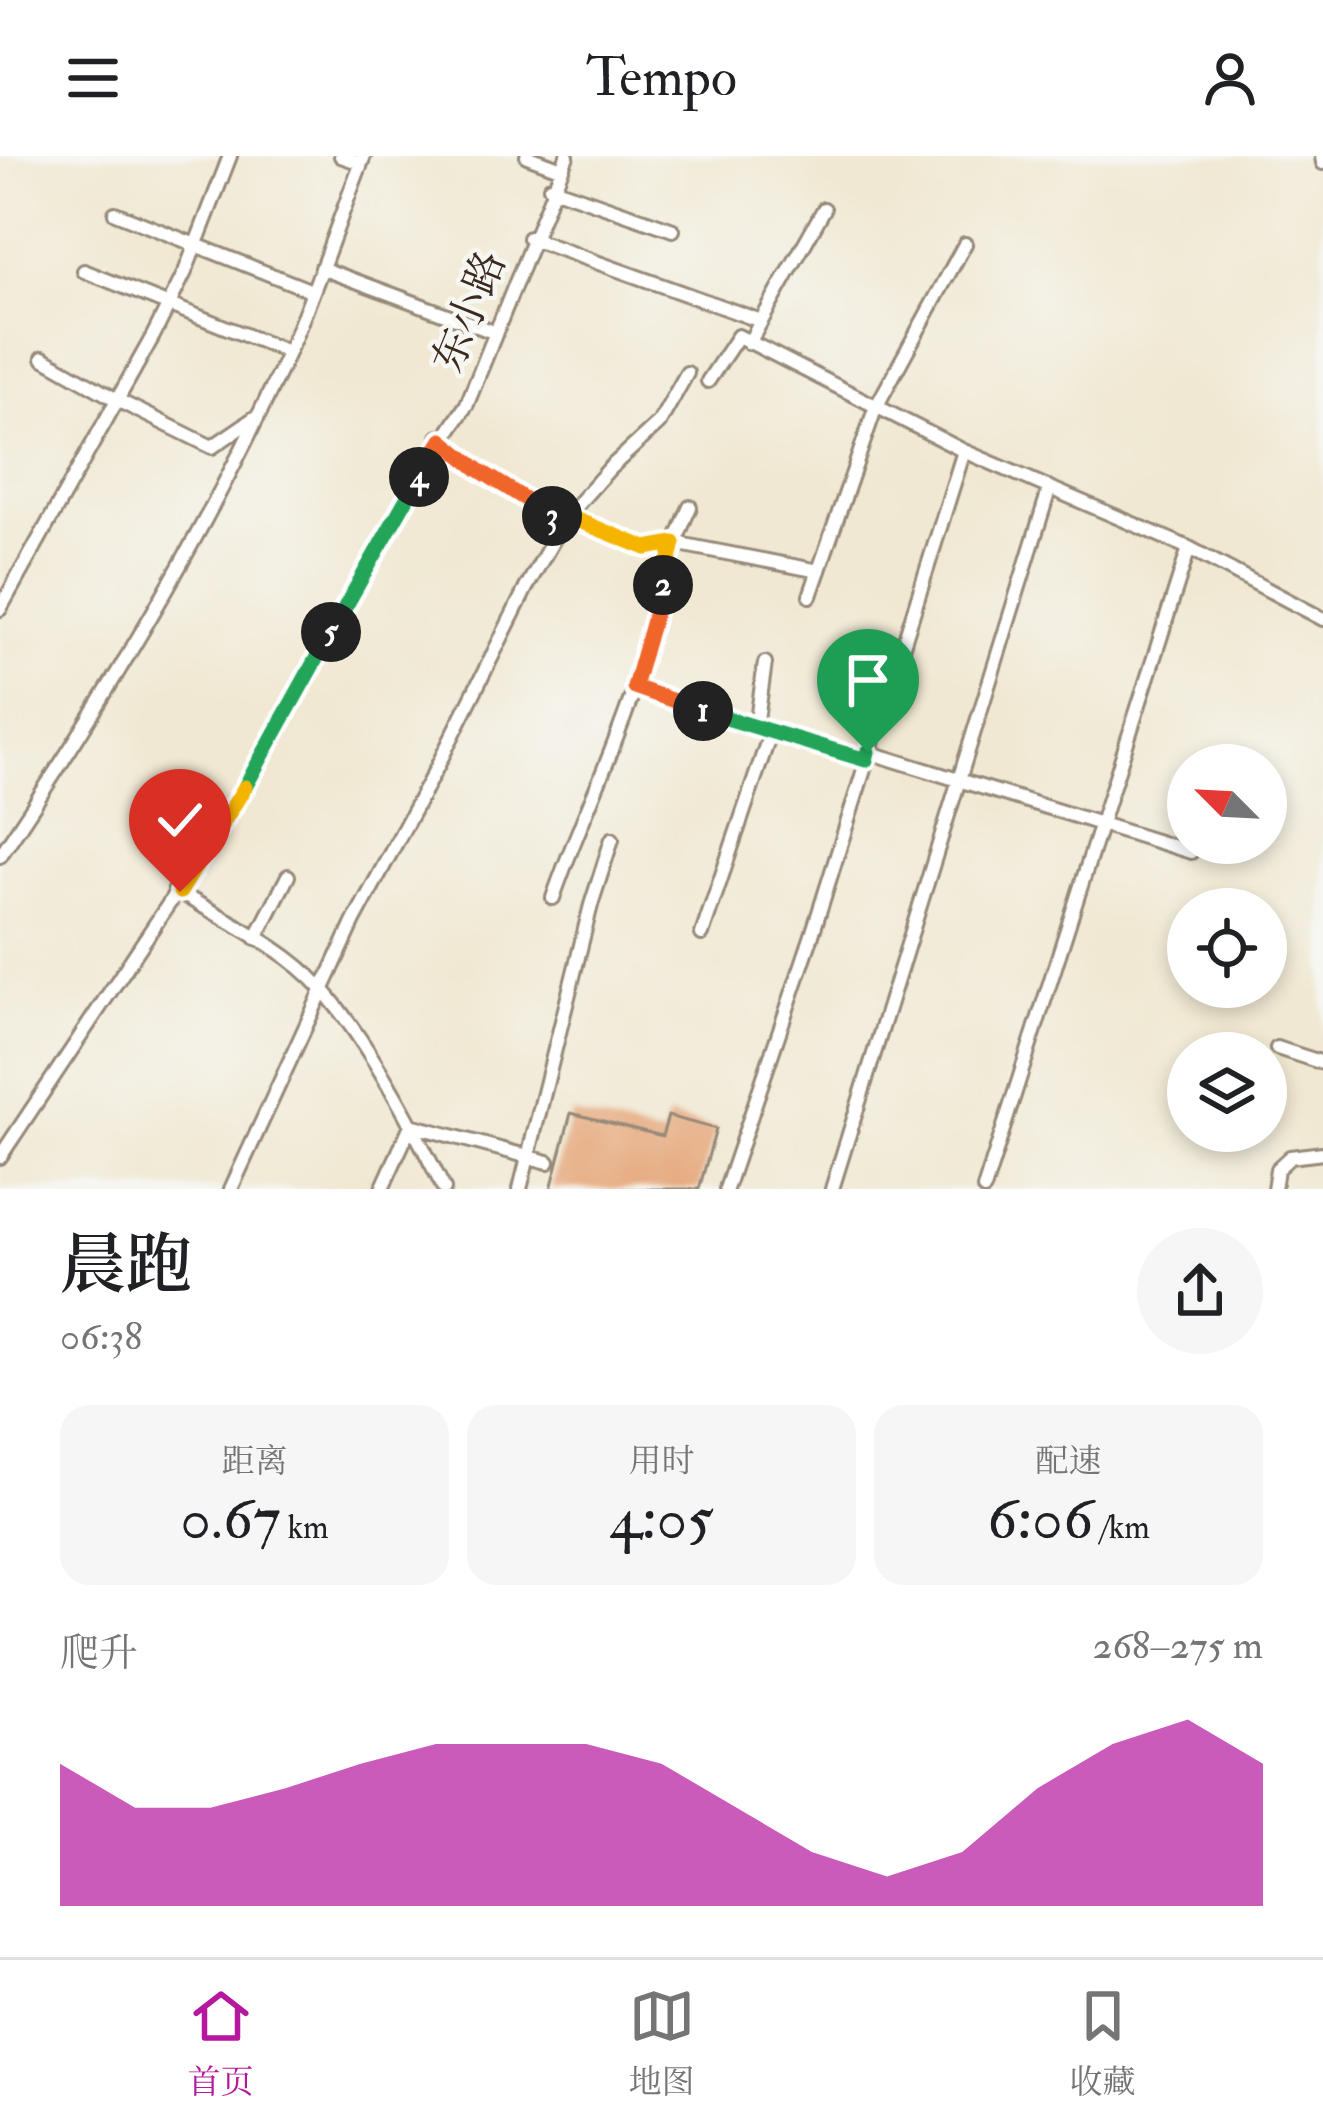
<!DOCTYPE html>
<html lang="zh">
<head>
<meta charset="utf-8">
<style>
  :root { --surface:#fff; --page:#f6f6f6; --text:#202124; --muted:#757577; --line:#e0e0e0; --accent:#b5179e }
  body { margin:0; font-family:"IM FELL Double Pica","Noto Serif SC",serif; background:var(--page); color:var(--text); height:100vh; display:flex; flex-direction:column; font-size:45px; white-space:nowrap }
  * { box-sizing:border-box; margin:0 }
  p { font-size:39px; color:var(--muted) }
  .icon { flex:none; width:66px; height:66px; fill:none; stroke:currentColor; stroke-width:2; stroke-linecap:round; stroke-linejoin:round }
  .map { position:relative; height:1033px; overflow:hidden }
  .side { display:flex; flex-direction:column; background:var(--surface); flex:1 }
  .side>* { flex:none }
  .needle { width:78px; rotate:294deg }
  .fabs { position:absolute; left:1167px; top:588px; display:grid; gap:24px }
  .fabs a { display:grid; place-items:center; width:120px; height:120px; border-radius:50%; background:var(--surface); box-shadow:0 6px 18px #0003; font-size:60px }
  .pin { position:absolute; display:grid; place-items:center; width:102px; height:102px; color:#fff; margin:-123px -51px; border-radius:50% 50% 50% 0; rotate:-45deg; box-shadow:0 0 12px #0007 }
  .pin .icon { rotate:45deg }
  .km { position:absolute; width:60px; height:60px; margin:-30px; border-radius:50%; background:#222; color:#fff; font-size:33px; line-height:60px; text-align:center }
  .round { display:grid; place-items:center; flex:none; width:126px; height:126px; border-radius:63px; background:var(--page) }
  .summary { display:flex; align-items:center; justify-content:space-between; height:204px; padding:0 60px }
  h1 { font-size:66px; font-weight:600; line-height:90px }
  .metrics { display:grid; grid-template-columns:repeat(3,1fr); gap:18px; height:204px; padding:12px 60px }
  .metrics div { display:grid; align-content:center; border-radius:30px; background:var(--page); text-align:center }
  .metrics b { font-size:60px; font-weight:600 }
  .metrics small { font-size:33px; font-weight:400 }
  .metrics p { font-size:33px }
  .chart { height:336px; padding:24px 60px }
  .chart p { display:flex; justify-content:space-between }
  .chart svg { width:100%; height:216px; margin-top:12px; fill:var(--accent); opacity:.7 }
  header { display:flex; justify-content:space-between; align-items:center; height:156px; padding:0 60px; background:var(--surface); font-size:54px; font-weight:600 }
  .menu { display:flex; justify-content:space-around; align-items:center; height:168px; border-top:3px solid var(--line); background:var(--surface); font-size:33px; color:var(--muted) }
  .menu a { display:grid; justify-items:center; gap:6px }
  .menu .active { color:var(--accent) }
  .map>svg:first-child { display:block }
</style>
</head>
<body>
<header><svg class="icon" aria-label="menu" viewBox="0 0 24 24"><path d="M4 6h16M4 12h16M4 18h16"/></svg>Tempo<svg class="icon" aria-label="person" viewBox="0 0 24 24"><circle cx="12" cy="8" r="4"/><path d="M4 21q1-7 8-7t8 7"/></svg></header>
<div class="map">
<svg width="1323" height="1033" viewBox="0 0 1323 1033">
  <rect width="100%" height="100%" fill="#f6f6f2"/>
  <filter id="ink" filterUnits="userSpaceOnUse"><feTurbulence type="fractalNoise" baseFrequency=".00833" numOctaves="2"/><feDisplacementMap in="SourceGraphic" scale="24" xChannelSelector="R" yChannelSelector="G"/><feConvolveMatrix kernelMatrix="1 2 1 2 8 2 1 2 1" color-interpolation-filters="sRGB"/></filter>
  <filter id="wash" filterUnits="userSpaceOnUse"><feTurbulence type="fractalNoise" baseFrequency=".004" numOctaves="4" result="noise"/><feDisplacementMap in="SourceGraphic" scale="48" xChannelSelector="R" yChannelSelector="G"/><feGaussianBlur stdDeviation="2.7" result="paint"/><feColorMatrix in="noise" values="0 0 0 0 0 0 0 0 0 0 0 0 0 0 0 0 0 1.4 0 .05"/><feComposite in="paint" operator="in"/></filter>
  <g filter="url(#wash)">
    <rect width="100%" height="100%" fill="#f0e8d2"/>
    <g id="blocks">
      <path fill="#e5a678" d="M571,957l91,23 6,-20 48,13 -17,60h-148z"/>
    </g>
  </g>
  <g filter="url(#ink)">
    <use href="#blocks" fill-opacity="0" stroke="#968978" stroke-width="3"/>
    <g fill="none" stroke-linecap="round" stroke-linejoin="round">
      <g stroke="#968978" stroke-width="18">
        <path id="minor" d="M341,0l20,7
          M527,0l35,13
          M1322,0l1,7
          M550,31l123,43
          M115,57l197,78
          M529,82l232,83
          M321,112l175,65
          M84,115l204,81
          M749,187l75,-134
          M43,202l74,42 95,47 44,-30
          M708,225l30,-45 226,115 225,97 134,71
          M439,281l40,33 84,53
          M567,360l79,32 28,-5 145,28
          M810,440l65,-187 90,-165
          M0,453l153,-273 32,-64 45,-116
          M635,531l106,37 124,36
          M756,571l9,-64
          M868,596l323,100
          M0,700c106,-157 204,-321 284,-494 30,-66 53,-138 80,-206
          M175,734c49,30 109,56 147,99 45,51 92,139 122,200
          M553,742c25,-73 60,-142 83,-215 19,-59 28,-120 54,-176
          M702,778l69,-203
          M256,782l32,-62
          M1277,892l46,15
          M0,1001l232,-348 169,-304 66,-101 100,-248
          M231,1033l123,-268 83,-154 89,-179 41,-72 43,-48 49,-45 28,-50
          M382,1033l29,-64 137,37
          M520,1033l71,-284 21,-66
          M726,1033l86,-254 152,-484
          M832,1033l217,-699
          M984,1033l205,-641
          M1274,1033l3,-20 13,-12 33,-4"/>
      </g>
      <use href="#minor" stroke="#fff" stroke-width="12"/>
    </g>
  </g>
  <g fill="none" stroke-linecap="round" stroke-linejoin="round" filter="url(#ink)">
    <g stroke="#fff" stroke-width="24">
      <path id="split-1" d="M703,555l163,49 2,-8"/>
    </g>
    <g stroke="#fff" stroke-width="24">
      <path id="split-2" d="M663,429l-29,102 69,24"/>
    </g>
    <g stroke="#fff" stroke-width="24">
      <path id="split-3" d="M552,360l11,7 4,-7 79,32 28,-5 -11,42"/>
    </g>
    <g stroke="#fff" stroke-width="24">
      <path id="split-4" d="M419,321l23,-37 37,30 73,46"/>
    </g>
    <g stroke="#fff" stroke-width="24">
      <path id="split-5" d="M331,476l88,-155"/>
    </g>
    <g stroke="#fff" stroke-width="24">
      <path id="split-6" d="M245,631l86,-155"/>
    </g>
    <g stroke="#fff" stroke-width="24">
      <path id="split-7" d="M180,736l65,-105"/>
    </g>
    <use href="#split-1" stroke="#22a559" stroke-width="15"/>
    <use href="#split-2" stroke="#f0652b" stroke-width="15"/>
    <use href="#split-3" stroke="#f5b400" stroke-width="15"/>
    <use href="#split-4" stroke="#f0652b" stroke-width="15"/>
    <use href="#split-5" stroke="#22a559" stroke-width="15"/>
    <use href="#split-6" stroke="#22a559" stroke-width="15"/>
    <use href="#split-7" stroke="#f5b400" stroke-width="15"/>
  </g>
  <g text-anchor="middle" stroke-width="9" stroke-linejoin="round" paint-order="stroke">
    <g font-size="42" fill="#3b2a1e" stroke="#f6f6f2">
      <text transform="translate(468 155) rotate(-68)" y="15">东小路</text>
    </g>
  </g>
</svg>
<div class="fabs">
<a><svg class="needle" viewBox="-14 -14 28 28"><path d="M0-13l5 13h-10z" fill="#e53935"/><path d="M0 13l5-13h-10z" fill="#757577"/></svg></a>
<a><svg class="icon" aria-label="locate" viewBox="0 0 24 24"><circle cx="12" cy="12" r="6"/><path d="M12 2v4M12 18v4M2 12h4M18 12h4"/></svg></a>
<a><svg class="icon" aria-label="layers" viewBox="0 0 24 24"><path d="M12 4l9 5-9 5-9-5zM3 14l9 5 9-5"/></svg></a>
</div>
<div class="pin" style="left:868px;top:596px;background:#1e9e55"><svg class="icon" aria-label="arrive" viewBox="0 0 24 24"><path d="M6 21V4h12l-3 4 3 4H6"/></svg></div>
<div class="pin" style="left:180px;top:736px;background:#d93025"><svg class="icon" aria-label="check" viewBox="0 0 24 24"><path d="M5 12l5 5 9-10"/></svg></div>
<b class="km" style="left:703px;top:555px">1</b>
<b class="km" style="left:663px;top:429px">2</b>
<b class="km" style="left:552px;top:360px">3</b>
<b class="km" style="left:419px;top:321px">4</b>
<b class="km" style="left:331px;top:476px">5</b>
</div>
<section class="side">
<div class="summary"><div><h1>晨跑</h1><p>06:38</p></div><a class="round"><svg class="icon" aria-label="share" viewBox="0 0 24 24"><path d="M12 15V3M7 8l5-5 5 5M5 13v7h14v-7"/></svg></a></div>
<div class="metrics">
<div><p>距离</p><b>0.67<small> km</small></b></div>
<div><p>用时</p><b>4:05</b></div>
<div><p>配速</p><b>6:06<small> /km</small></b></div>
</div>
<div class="chart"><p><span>爬升</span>268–275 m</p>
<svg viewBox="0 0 160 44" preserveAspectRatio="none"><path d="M0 44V15L10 24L20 24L30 20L40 15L50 11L60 11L70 11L80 15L90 24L100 33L110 38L120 33L130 20L140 11L150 6L160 15V44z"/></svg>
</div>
</section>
<nav class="menu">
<a class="active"><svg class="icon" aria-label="home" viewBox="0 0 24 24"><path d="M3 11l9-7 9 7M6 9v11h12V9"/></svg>首页</a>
<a><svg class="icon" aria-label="map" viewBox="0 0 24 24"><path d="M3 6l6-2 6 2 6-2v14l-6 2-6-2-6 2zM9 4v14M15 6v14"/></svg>地图</a>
<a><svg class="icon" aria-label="saved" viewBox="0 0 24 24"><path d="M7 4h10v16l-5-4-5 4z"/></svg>收藏</a>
</nav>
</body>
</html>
